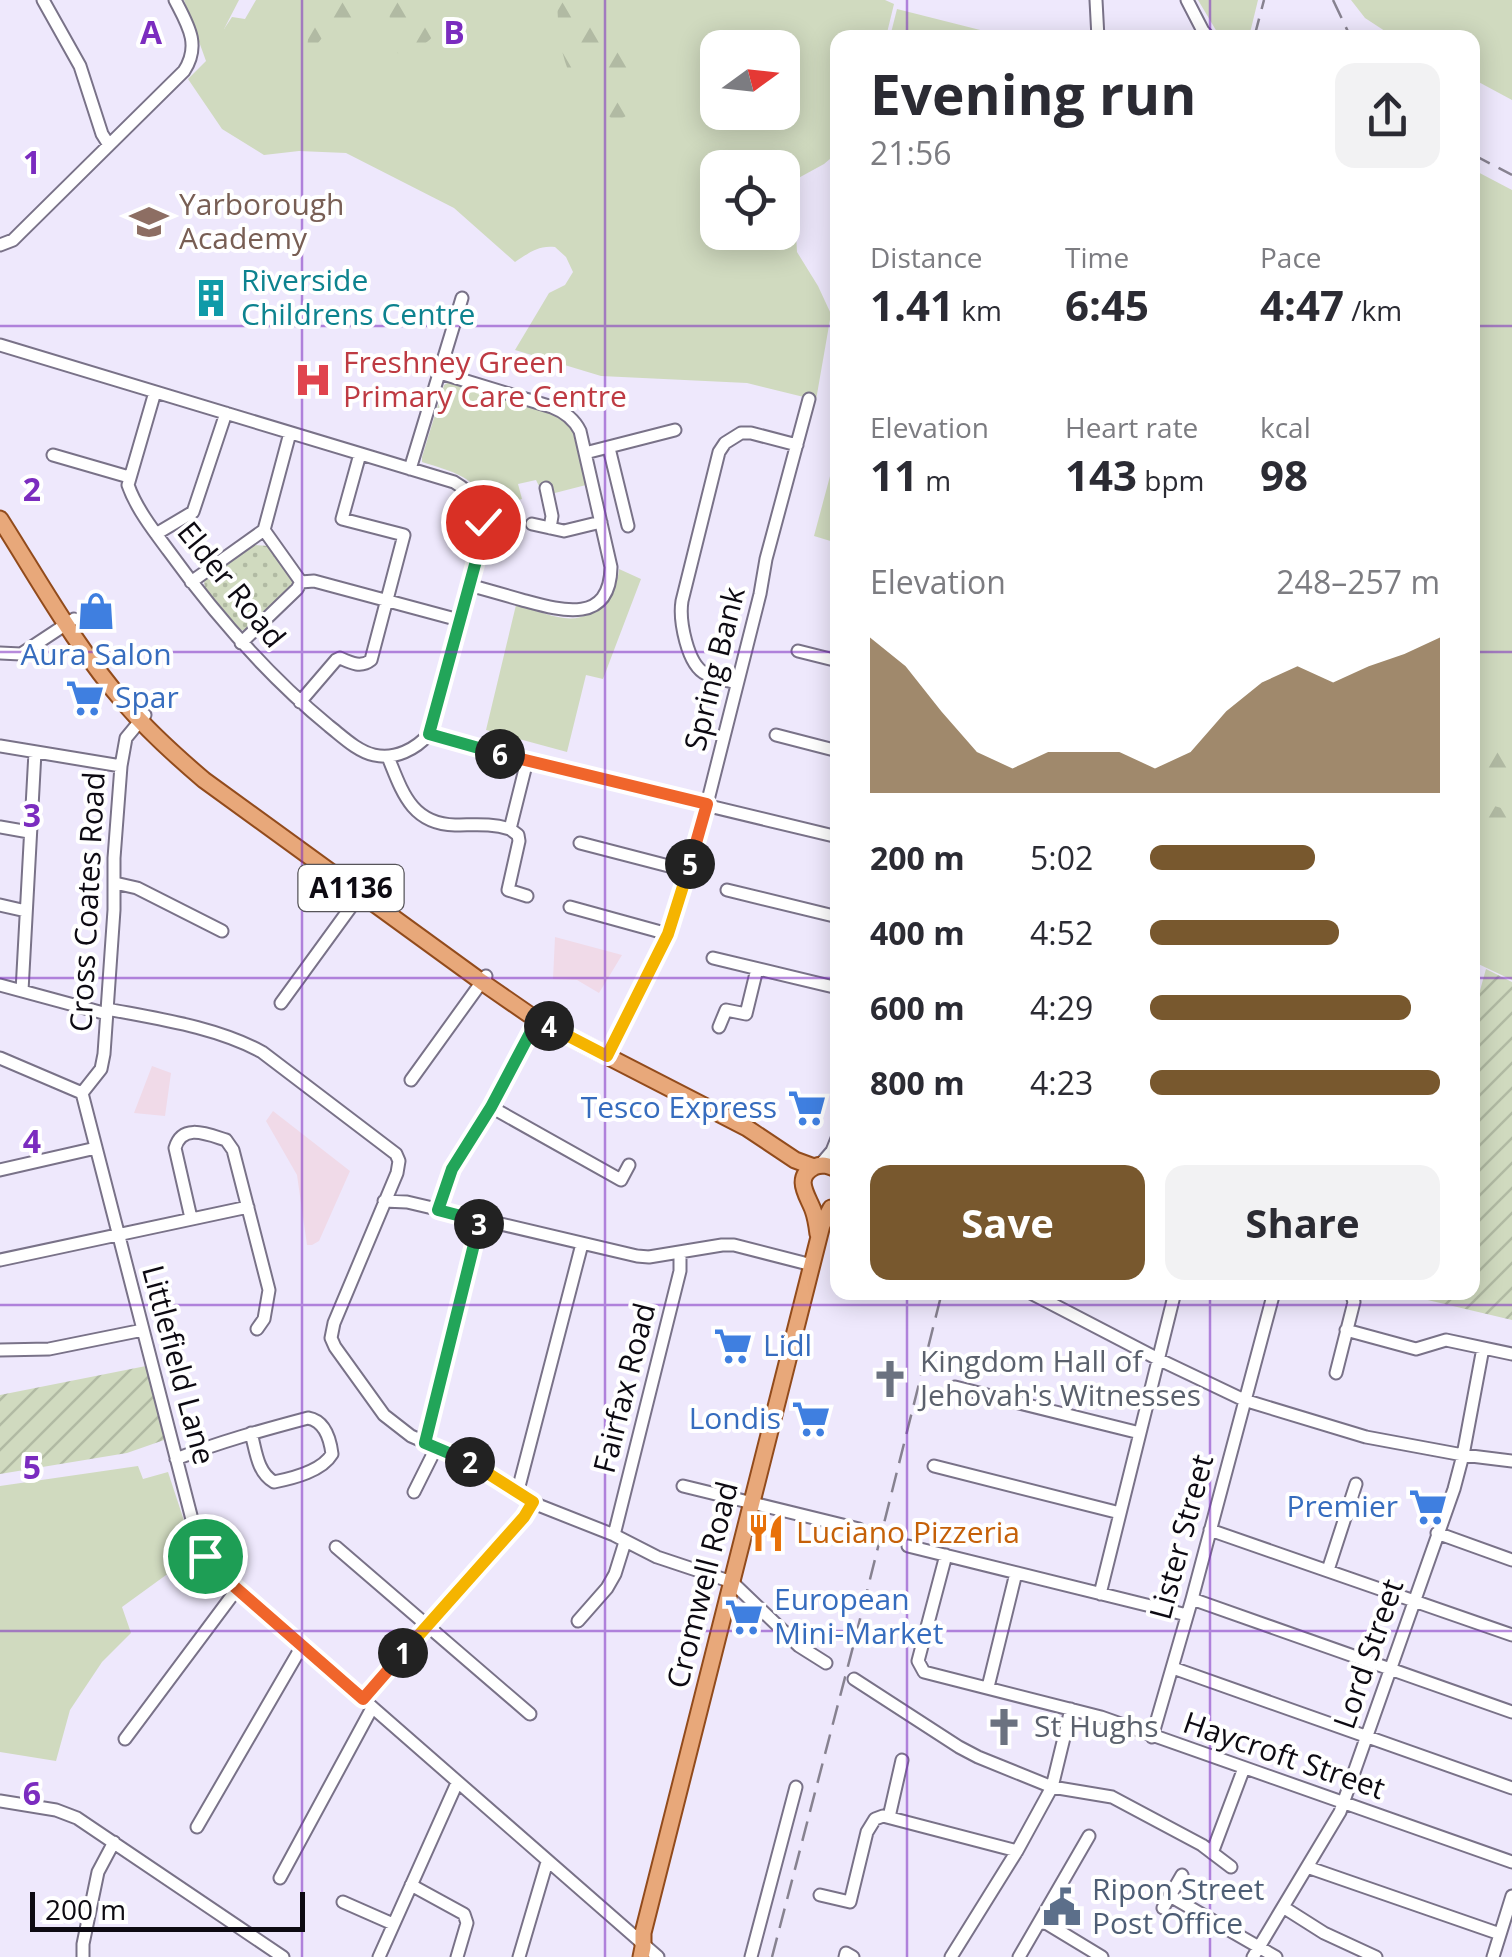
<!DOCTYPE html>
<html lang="en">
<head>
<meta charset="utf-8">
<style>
  :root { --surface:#fff; --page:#f2f2f3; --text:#2b2b33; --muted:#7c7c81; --accent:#78582e }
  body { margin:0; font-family:"Open Sans",sans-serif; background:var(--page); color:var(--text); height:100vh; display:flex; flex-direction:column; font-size:38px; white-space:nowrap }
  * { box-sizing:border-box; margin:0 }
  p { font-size:32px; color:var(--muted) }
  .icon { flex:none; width:55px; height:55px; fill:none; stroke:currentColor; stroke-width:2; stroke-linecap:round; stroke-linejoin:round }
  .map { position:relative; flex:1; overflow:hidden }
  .side { position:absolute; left:830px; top:30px; width:650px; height:1270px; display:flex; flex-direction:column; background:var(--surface); border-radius:20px; box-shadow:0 5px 25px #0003 }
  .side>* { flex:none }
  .needle { width:65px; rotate:75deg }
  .tools { position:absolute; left:700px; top:30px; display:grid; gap:20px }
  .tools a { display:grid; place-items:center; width:100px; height:100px; border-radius:20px; background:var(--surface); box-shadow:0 5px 25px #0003; font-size:50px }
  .scale { position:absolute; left:30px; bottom:25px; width:275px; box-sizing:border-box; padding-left:10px; border:5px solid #0d0a12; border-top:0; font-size:28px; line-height:35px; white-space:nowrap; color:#0d0a12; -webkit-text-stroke:8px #fff; paint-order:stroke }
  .pin { position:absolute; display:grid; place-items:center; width:85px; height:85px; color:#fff; margin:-42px; border:5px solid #fff; border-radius:50%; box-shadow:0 2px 10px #0007 }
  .km { position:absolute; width:50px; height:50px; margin:-25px; border-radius:50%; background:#222; color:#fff; font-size:28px; line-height:50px; text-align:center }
  .round { display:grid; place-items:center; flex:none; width:105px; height:105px; border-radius:20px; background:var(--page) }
  .overview { display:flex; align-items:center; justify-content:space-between; height:170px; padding:0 40px }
  h1 { font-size:55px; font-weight:700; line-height:75px }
  .figures { display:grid; grid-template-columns:repeat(3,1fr); gap:15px; height:170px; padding:10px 40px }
  .figures div { display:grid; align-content:center }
  .figures b { font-size:42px; font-weight:700 }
  .figures small { font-size:28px; font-weight:400 }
  .figures p { font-size:28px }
  .chart { height:280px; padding:20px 40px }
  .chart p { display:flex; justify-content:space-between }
  .chart svg { width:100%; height:180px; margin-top:10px; fill:var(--accent); opacity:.7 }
  .action { display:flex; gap:20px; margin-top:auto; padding:20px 40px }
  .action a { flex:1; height:115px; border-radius:20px; background:var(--accent); color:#fff; font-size:40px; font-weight:700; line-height:115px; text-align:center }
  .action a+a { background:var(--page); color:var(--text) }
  ul { padding:0 40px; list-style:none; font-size:32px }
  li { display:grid; grid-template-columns:160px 120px 1fr; align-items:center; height:75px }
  li i { height:25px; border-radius:12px; background:var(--accent) }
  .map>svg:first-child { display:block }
</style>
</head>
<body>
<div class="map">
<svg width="1512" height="1957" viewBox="0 0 1512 1957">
  <defs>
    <pattern id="forest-firs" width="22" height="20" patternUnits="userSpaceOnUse" patternTransform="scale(2.5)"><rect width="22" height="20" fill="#d0dabf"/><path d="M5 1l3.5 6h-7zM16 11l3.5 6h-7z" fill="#b1baa3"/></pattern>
    <pattern id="park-dots" width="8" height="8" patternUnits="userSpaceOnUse" patternTransform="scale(2.5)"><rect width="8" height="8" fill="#d0dabf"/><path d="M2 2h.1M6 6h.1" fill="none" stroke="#b1baa3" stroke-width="1.8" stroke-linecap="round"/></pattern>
    <pattern id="garden-furrows" width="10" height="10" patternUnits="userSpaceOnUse" patternTransform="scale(2.5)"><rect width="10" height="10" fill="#d0dabf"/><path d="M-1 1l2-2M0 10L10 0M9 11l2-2" fill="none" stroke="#b1baa3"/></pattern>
  </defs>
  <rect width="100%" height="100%" fill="#eee8fc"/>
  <path fill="#f0dae8" d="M555,937l67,18 -23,38 -22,-13 -24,-1z
    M152,1066l19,7 -6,43 -31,-3z
    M273,1111l77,60 -31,70 -7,4h-5l-10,-70 -31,-54z"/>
  <path fill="#d0dabf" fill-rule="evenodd" d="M184,0h55l-15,29 8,-12 13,2 11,-19h629l9,4 -8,33 -48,1 -1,115 -13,11 -31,17 4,71 21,34 13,28 -15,86 -69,-17 -146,-7 -86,-26 34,-57 16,-8 8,-13 -7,-15 -11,-10c-17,-2 -26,6 -40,15l-61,-54 -108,-55 -47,-2 -35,4 -42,-26 -34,-50 18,-18zM718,48h64v64h-64zM718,168h64v64h-64z
    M1198,0h60l-9,37h-29z
    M1351,0h161v100l-39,-21 -1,-41 -78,-1 -29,-19z
    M897,9l99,25 -1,3h-105z
    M1472,169l40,21v790l-40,-19z
    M449,382l106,30 16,13 15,60 -35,9 -2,-10 -10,2 -3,-6 -18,4 4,15 -33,9c-11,-31 -38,-37 -67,-46v-5l22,-72z
    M837,450l1,93h-1l-23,-7z
    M619,569l22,10 -38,100 -17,-4 -19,77 -81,-22 30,-125c16,4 32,11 48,13 30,4 53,-21 55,-49z
    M138,1466l5,13 25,-7 27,82 -73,53 9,26 -29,29 -32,48 -14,51 -56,-9v-266z"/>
  <path fill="url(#forest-firs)" d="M325,0h114c-5,30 5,34 -25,50 -11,6 -5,5 -17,3l-9,-44 -11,-4c-12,5 -19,22 -30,29l-17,-6 -16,20 -7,2 2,-22 -4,-12z
    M557,0h34l1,16c6,7 13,14 21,18l1,14 12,6 3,10 -3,8 9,26 -9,18 -11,6 -15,-15 -3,-6c9,-16 3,-34 -4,-50l-4,-2 -4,4 -4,20 -5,-5 -8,2c-9,-22 -10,-47 -11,-70z
    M1474,717l38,11v58l-28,-16 -11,-10z
    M1473,800l39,11v37l-10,2 -29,-10z"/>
  <path fill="url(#park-dots)" d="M255,545l13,1 25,33 -1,9 -48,43c-17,-7 -39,-32 -40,-50z"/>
  <path fill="url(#garden-furrows)" d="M1486,969l26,13v338l-114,-27 74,-1v-273z
    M146,1366l21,73 -40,14 -127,21v-79z"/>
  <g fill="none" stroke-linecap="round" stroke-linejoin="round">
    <g stroke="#797288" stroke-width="15">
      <path id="minor" d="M43,0l37,66 22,68 7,11
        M1096,0l2,38
        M1187,0l16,31 7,7
        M0,245l13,-5 7,-7 164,-162c17,-26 4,-46 -9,-71
        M0,345l454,137c21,12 29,29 29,53l-54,199
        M440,373l112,34c13,5 22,12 28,24l31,136c-1,59 -52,43 -89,33 -17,-5 -35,-10 -53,-15
        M155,392l-27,93c8,23 25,45 40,65 47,65 99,125 161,176 14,11 28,25 45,29 21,5 42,-6 55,-21
        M609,448l19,78
        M585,453l90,-23
        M53,455l76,22
        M410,469l52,-171
        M546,488l6,28 -2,12
        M532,524l32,7 37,-9
        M264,530l26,-97
        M156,534l37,-22 33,-99
        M191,582l73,-52 37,52 -4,7 -56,54
        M301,582l13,-1 145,39
        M798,651l40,10
        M0,653l21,1 53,-35
        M737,683c-10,-3 -22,-4 -31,-9 -19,-9 -27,-54 -24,-73l37,-149 6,-9 16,-10h10l46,12
        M300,702l36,-42 4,-2c11,5 21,10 31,2l33,-125 -62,-16 18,-65
        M429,734l147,40 262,63
        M776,735l62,16
        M0,746l121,20
        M388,757c14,34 23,67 67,68 20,0 36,-2 55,4
        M527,761l-17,68 8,6 1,6 -11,49 19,6
        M0,827l29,5
        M580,843l108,28
        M115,883l22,5 85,43
        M727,890l111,27
        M0,905l26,6
        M570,907l98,27
        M713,958l125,30
        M0,985l107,29
        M22,991l13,-239
        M281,1003l83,-114
        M107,1009c52,10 109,18 155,43l134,102 3,7 -2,12 -63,150 -3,15 4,9 49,68 27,21 69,30 53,37 81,32 43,22 75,25 67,64 27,17
        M719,1027l7,-17 20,4 11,-45
        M607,1056l61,-122 39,-130 53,-210 6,-35 43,-160
        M0,1058l82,35
        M411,1080l75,-104
        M82,1093l113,438 10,25 15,18 438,383
        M82,1093l19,-24 3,-15 10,-144v-52l7,-92 5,-28 19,-23
        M491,1107l130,73 8,-15
        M820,1165l12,-14 6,-15
        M0,1170l96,-22
        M384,1201l23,1 230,54 12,1 73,-12h12l78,20
        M837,1203h1
        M439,1211l13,-42 39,-62 46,-87
        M191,1218l-16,-70c7,-25 32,-14 51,-8l7,10 36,140 -5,29 -7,10
        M0,1260l248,-53
        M1029,1292l129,67 86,41 122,37 97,18 49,6
        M1346,1330l70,19 30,-9 66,14
        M0,1350l49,-1 94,-19
        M1336,1373l18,-71 -3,-10
        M955,1387l185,46
        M425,1443l55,-222
        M176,1459c43,-17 87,-29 132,-41 17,3 22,20 24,36 -10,17 -38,24 -58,28 -17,-10 -18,-31 -23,-49
        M934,1466l186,47
        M683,1486l176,43
        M414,1492l22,-44
        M517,1494l65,-250
        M1210,1530l302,105
        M1437,1533l75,27
        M614,1535l66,-264v-18
        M908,1546l279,69
        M336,1547l194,167
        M946,1555l-28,106 6,11 177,45 411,145
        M1328,1570l28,-86
        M1100,1594l75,-302
        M1192,1599l320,113
        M578,1621l29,-33 8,-14 10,-32
        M1173,1668l339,120
        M854,1679l105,68 19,10 74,30 60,10 90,48 29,22
        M988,1687l28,-114
        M363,1699l161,-182 9,-14
        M1152,1737l40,-138 82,-307
        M125,1739l112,-150
        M0,1801l56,9 21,8 206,139
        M889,1817l13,-57
        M197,1827l105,-181
        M1212,1853l32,-85
        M1307,1867l193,67
        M280,1878l92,-170
        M411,1885l53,29 3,9 -10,34
        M820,1895l30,7 17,-70 8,-13 8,-3 134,35
        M1170,1896l106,61
        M343,1902l50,22
        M1283,1907l41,26 52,24
        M1163,1908l19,-33
        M1041,1920l61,37
        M83,1957v-13l15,-72 16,-30
        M379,1957l78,-174
        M519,1957l28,-95
        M751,1957l45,-170
        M845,1957l1,-4 7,4
        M951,1957l66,-106 35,-64 19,-78
        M1019,1957l70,-121
        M1253,1957l87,-145 114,-323 9,-34 20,-107
        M1493,1957l19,-61"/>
    </g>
    <g stroke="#924b1c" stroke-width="19">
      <path id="major" d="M0,519c40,63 77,130 126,186 24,28 51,52 78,75l278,202 55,38 210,108 48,32 19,7
        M818,1234c-1,-8 -2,-16 -5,-24 -5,-14 -20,-32 1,-43 9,-4 16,-1 24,3
        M641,1957l2,-10v-14l179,-708 9,-17"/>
    </g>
    <use href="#minor" stroke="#fff" stroke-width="11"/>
    <use href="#major" stroke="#e8a87a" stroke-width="15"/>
    <path stroke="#878290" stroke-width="2.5" stroke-dasharray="20 10" stroke-linecap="butt" d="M1333,0l18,38
      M1254,38l10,-38
      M1472,154l40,21
      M772,1957l82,-314 88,-351"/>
  </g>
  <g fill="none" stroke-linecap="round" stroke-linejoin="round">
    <g stroke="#fff" stroke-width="20">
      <path id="split-1" d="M205,1556l15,18 143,125 40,-46"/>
    </g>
    <g stroke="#fff" stroke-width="20">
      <path id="split-2" d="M403,1653l121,-136 9,-15 -63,-40"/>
    </g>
    <g stroke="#fff" stroke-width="20">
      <path id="split-3" d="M470,1462l-45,-19 54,-219"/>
    </g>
    <g stroke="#fff" stroke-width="20">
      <path id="split-4" d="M479,1224l1,-3 -42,-11 14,-41 39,-62 46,-87 12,6"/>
    </g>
    <g stroke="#fff" stroke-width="20">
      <path id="split-5" d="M549,1026l58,30 61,-122 22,-70"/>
    </g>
    <g stroke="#fff" stroke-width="20">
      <path id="split-6" d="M500,754l207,50 -17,60"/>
    </g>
    <g stroke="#fff" stroke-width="20">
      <path id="split-7" d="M483,522v13l-54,199 71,20"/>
    </g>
    <use href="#split-1" stroke="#f0652b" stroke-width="12"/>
    <use href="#split-2" stroke="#f5b400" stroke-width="12"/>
    <use href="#split-3" stroke="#22a559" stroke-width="12"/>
    <use href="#split-4" stroke="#22a559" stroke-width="12"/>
    <use href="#split-5" stroke="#f5b400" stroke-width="12"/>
    <use href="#split-6" stroke="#f0652b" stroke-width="12"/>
    <use href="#split-7" stroke="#22a559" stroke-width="12"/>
  </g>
  <path fill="none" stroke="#7b2cbf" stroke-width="2.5" stroke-opacity="0.55" d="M302,0v1957M605,0v1957M907,0v38M1210,0v38M0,326h838M1472,326h40M0,652h838M1472,652h40M0,978h838M1472,978h40M907,1292v665M1210,1292v665M0,1305h1512M0,1631h1512"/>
  <defs>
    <g id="school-bare" transform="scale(3)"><path d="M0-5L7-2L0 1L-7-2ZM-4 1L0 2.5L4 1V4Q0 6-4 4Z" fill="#8d6e63" stroke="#fff" stroke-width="2.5" paint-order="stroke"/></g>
    <g id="building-bare" transform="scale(3)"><path d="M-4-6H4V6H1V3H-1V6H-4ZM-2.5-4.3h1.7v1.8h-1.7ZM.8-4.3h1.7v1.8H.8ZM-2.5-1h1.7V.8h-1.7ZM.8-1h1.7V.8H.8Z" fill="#0f9aa8" stroke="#fff" stroke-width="2.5" paint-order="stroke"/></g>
    <g id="hospital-bare" transform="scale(3)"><path d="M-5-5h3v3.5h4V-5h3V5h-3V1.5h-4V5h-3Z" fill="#e0444e" stroke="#fff" stroke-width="2.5" paint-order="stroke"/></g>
    <g id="shop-bare" transform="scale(3)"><path d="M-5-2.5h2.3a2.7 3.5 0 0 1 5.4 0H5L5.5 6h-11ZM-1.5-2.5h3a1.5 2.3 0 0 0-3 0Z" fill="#3f7fe0" stroke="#fff" stroke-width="2.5" paint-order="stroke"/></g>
    <g id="supermarket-bare" transform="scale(3)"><path d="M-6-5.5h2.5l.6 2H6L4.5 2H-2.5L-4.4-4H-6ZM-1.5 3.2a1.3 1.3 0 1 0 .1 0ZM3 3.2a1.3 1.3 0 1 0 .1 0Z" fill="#3f7fe0" stroke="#fff" stroke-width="2.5" paint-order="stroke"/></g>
    <g id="church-bare" transform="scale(3)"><path d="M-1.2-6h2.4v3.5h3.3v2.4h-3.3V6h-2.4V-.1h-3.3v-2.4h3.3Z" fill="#6b7280" stroke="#fff" stroke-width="2.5" paint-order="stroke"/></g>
    <g id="restaurant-bare" transform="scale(3)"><path d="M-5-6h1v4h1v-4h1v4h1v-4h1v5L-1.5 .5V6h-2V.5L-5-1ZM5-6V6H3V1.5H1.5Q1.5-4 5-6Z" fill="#e8710a" stroke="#fff" stroke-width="2.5" paint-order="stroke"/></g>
    <g id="civic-bare" transform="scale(3)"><path d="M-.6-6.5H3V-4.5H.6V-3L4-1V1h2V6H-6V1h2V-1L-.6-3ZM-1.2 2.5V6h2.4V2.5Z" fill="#5c6f8a" stroke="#fff" stroke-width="2.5" paint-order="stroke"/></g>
  </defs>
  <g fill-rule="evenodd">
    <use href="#school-bare" x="149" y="222"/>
    <use href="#building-bare" x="211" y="298"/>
    <use href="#hospital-bare" x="313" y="380"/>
    <use href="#shop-bare" x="96" y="611"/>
    <use href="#supermarket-bare" x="85" y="698"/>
    <use href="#supermarket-bare" x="807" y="1108"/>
    <use href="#supermarket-bare" x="733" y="1346"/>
    <use href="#church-bare" x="890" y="1379"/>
    <use href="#supermarket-bare" x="811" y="1419"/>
    <use href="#supermarket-bare" x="1428" y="1507"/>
    <use href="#restaurant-bare" x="766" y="1533"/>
    <use href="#supermarket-bare" x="744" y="1617"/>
    <use href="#church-bare" x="1004" y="1727"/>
    <use href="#civic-bare" x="1062" y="1907"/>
  </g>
  <g text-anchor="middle" stroke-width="8" stroke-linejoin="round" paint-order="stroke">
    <rect fill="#fff" stroke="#565459" stroke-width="2.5" x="298.5" y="865" width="105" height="46" rx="8"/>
    <g font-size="28" font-weight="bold" fill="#0d0a12">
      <text x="351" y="898">A1136</text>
    </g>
    <g font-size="30" fill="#785e54" stroke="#fff" text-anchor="start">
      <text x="179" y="215">Yarborough<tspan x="179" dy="34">Academy</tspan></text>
    </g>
    <g font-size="30" fill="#0d838f" stroke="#fff" text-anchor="start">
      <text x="241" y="291">Riverside<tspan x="241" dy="34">Childrens Centre</tspan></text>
    </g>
    <g font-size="30" fill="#be3a42" stroke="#fff" text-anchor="start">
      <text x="343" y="373">Freshney Green<tspan x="343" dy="34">Primary Care Centre</tspan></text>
    </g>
    <g font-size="30" fill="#0d0a12" stroke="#fff">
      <text transform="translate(231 585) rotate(51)" y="10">Elder Road</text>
      <text transform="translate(715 669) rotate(-76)" y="10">Spring Bank</text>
      <text transform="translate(88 902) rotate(-87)" y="10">Cross Coates Road</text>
      <text transform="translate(178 1365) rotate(75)" y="10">Littlefield Lane</text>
      <text transform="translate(625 1388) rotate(-76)" y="10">Fairfax Road</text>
      <text transform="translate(1182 1537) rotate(-75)" y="10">Lister Street</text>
      <text transform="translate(703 1585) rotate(-76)" y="10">Cromwell Road</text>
      <text transform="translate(1369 1654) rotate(-71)" y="10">Lord Street</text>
      <text transform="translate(1284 1756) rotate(19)" y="10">Haycroft Street</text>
    </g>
    <g font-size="30" fill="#366cbe" stroke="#fff" text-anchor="start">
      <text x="96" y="665" text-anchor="middle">Aura Salon</text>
      <text x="115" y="708">Spar</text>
      <text x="777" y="1118" text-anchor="end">Tesco Express</text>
      <text x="763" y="1356">Lidl</text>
      <text x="781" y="1429" text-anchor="end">Londis</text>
      <text x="1398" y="1517" text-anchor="end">Premier</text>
      <text x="774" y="1610">European<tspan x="774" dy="34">Mini-Market</tspan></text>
    </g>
    <g font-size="30" fill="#5b616d" stroke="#fff" text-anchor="start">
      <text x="920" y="1372">Kingdom Hall of<tspan x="920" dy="34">Jehovah's Witnesses</tspan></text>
      <text x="1034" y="1737">St Hughs</text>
    </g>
    <g font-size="30" fill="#c56008" stroke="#fff" text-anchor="start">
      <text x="796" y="1543">Luciano Pizzeria</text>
    </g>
    <g font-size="30" fill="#4e5e75" stroke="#fff" text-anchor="start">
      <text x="1092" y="1900">Ripon Street<tspan x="1092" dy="34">Post Office</tspan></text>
    </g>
  </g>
  <g font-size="32" text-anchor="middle" font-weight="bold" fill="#7b2cbf" stroke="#fff" stroke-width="8" stroke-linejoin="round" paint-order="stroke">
    <text x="151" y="44">A</text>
    <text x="454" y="44">B</text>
    <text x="32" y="174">1</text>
    <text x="32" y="501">2</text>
    <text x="32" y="827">3</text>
    <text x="32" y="1153">4</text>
    <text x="32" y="1479">5</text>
    <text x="32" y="1805">6</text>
  </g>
</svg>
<div class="tools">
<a><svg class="needle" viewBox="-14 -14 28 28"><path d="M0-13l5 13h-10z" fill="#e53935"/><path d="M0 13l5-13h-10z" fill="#7c7c81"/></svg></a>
<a><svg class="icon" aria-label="locate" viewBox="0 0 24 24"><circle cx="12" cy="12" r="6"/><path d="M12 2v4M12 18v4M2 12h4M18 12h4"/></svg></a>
</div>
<div class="scale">200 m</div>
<div class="pin" style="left:205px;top:1556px;background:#1e9e55"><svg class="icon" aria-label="arrive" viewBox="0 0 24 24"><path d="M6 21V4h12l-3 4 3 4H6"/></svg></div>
<div class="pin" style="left:483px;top:522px;background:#d93025"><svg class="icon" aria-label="check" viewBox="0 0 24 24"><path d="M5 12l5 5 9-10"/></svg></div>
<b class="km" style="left:403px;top:1653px">1</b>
<b class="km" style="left:470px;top:1462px">2</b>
<b class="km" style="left:479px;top:1224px">3</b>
<b class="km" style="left:549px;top:1026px">4</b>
<b class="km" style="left:690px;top:864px">5</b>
<b class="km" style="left:500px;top:754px">6</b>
<section class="side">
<div class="overview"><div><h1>Evening run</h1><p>21:56</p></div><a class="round"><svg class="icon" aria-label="share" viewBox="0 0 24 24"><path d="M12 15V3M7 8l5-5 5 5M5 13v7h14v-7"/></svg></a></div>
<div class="figures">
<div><p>Distance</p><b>1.41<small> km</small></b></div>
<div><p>Time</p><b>6:45</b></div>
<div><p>Pace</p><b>4:47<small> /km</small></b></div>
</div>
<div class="figures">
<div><p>Elevation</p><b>11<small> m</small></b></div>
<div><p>Heart rate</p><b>143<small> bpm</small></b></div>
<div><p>kcal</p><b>98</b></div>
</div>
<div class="chart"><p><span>Elevation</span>248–257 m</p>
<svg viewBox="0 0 160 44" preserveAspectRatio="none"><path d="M0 44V6L10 13L20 24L30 34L40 38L50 34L60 34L70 34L80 38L90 34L100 24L110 17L120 13L130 17L140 13L150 10L160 6V44z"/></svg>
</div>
<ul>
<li><b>200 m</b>5:02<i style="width:57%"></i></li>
<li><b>400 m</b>4:52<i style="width:65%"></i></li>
<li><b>600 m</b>4:29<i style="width:90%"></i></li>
<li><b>800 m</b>4:23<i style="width:100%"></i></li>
</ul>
<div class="action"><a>Save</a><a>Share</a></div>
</section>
</div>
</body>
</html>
